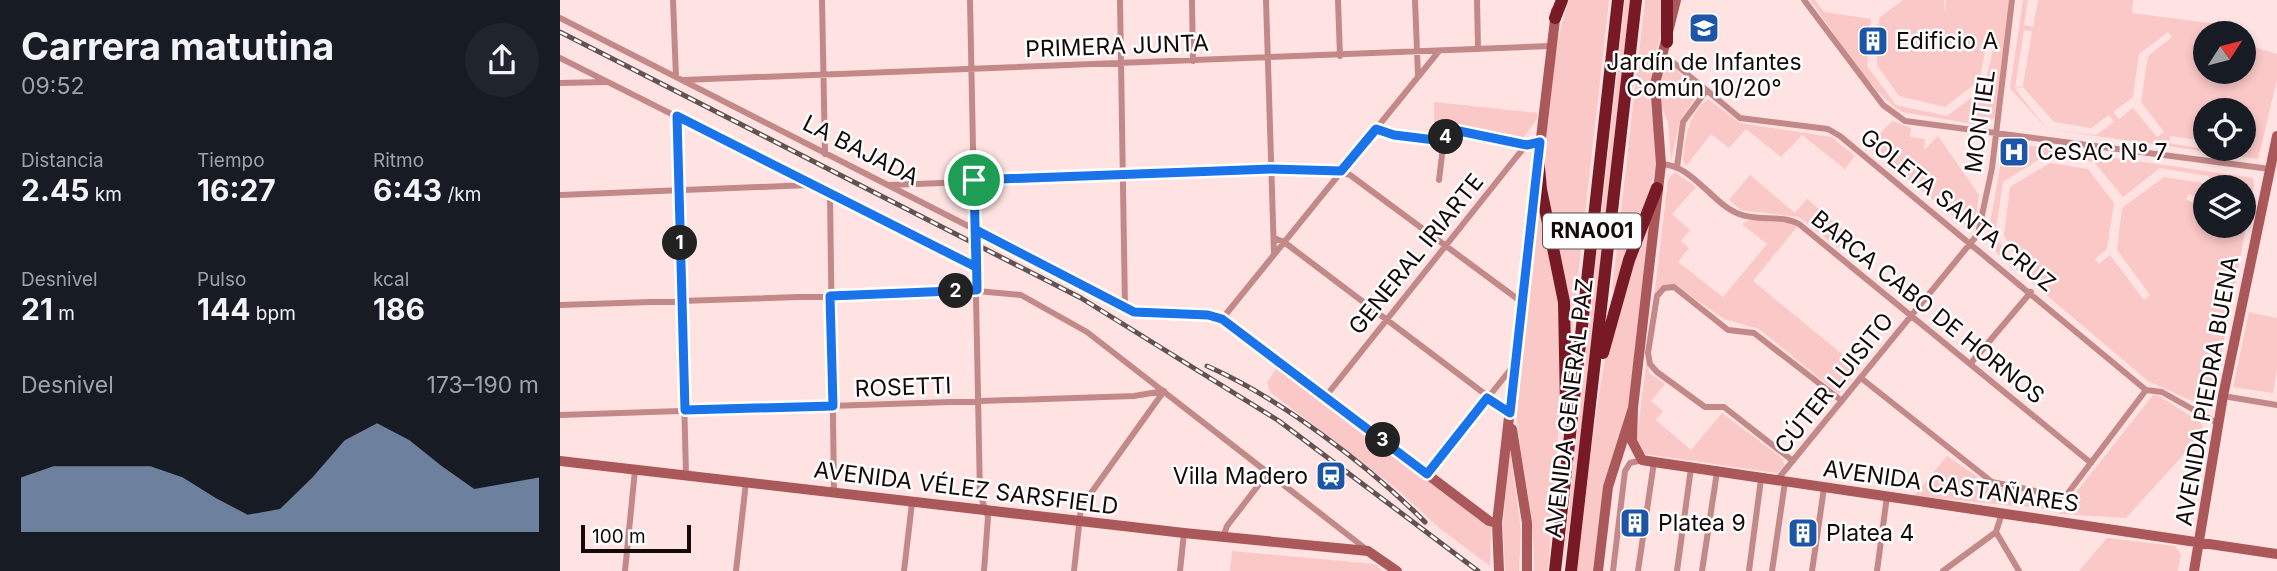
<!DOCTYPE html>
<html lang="es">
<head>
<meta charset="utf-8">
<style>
  :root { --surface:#171b24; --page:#20242c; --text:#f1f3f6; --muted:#9ea1a6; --accent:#92acd2 }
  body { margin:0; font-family:Inter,sans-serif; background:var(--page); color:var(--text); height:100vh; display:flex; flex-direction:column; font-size:26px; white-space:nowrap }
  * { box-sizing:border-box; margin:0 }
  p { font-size:23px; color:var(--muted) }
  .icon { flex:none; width:38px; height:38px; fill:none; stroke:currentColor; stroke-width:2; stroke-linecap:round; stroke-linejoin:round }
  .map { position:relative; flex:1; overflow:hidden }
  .drawer { display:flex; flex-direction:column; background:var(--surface); width:560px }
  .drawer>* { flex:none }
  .needle { width:46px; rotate:54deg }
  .buttons { position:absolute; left:1633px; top:21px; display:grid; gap:14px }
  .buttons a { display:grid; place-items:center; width:63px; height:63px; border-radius:50%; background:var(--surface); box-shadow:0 4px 10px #0003; font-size:35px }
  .scale { position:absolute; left:21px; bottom:18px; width:110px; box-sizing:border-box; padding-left:7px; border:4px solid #150a0a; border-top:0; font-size:19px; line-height:24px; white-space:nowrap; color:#150a0a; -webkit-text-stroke:5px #fff; paint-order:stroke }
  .pin { position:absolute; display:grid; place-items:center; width:60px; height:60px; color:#fff; margin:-30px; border:4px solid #fff; border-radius:50%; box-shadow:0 2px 7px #0007 }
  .km { position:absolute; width:35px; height:35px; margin:-18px; border-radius:50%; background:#222; color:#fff; font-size:19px; line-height:35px; text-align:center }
  .round { display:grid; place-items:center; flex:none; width:74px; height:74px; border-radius:37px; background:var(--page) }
  .head { display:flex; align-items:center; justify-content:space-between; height:119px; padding:0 21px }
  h1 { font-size:38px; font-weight:700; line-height:52px }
  .figures { display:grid; grid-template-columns:repeat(3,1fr); gap:10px; height:119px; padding:7px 21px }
  .figures div { display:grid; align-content:center }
  .figures b { font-size:30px; font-weight:700 }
  .figures small { font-size:19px; font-weight:400 }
  .figures p { font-size:19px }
  .chart { height:196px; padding:14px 21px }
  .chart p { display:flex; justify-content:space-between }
  .chart svg { width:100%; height:126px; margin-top:7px; fill:var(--accent); opacity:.7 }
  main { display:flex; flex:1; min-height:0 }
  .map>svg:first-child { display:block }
</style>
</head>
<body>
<main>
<section class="drawer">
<div class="head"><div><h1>Carrera matutina</h1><p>09:52</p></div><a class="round"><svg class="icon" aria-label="share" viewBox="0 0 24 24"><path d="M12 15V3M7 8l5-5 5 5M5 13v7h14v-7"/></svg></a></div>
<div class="figures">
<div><p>Distancia</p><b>2.45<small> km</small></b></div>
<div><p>Tiempo</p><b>16:27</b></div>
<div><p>Ritmo</p><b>6:43<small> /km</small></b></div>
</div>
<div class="figures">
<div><p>Desnivel</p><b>21<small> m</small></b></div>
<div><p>Pulso</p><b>144<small> bpm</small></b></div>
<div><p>kcal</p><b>186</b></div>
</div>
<div class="chart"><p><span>Desnivel</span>173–190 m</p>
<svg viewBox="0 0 160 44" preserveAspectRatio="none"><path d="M0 44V25L10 21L20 21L30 21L40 21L50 25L60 32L70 38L80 36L90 25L100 12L110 6L120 12L130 21L140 29L150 27L160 25V44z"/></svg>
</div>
</section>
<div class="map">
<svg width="1717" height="571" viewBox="0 0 1717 571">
  <rect width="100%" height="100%" fill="#fee3e2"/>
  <path fill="#fac8c7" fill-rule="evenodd" d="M1008,0h41l-38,339 -1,-25 -28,-156 15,-114z
    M1065,0h5l-56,496 -12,75z
    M1085,0h19c1,30 -11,55 -14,85 -2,23 7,46 7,69 -1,24 -29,125 -45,137z
    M1250,0h5l9,12 47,7 -4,47 29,39 51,11 37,-28 12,-50 -8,-1 -9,44 -34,26 -46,-11 -22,-31 2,-47 24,-18h41l1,14 1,-14h66l-17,117 -10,9 -83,-14c-32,-19 -68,-80 -92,-112z
    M1463,0h5l-4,25 9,2 5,-27h95l-1,13 93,12 -2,8h-18v39h39v-28l33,10v26l-19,79 -211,-30 -37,-41zM1464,30l8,1 -9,55 -8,2zM1608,32l4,5 -24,19 -7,46 23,30 -7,5 -24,-29 -14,11 -6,-7 20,-15 6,-43zM1463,87l31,35 37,6 18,-13 5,7 -18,13 -49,-6 -32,-40zM1645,110h39v8l5,-4 7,4 -12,10v21l-35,1 -40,-7 1,-7 35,5v-19l-5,1 -3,-6 8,-3z
    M1108,62l31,30 -19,28 -9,41 -3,-39 -8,-19 4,-38z
    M1148,99l32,24 91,14 24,19 -10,13 -43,-34 -21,22 -35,-28 -17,19 -18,-14 -25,32 -3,-5c2,-23 5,-47 25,-62z
    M874,102l103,11v6l-14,19 -58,-11 -27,9 -4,-2z
    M1332,121l19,7 -1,9 15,2 -1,11 14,-14 41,59 -4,28 -7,5 -100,-81z
    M1447,142l246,36 1,8 -42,216 -4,6 -60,-27 -151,-128 -9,-17 16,-92zM1486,155l48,7 29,35 37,-29 48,8 8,11h28v39h-26l1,7 -6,2 -2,-9h-6v-20l-2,3 -17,-10 3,-5 16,8v-14l-3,-5 -38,-6 -42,31 -5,42 33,45 -6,5 -34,-45 -11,9 -4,-5 12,-10 7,-46 -26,-34 -38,-6 -40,24 -6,49 19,27 -6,5 -22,-32 8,-54z
    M1115,172l21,15 -24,27 18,16 -9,11 8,7 -11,14 45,35 44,-53 -25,-20 8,-4 36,3 3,-3 8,7 -44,54 106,87 -20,26 -80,-65 -35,-10 -49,-34 -14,2 -13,79 1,7 16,11 -14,17 12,10 -7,9 35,30 31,-37 61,46 1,7 -7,7 -132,-19 -9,-6 32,-268z
    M1190,175l45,38 12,-14 41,35 -10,14 -39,-31 -58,-7 -12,-10z
    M979,199l20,90 5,69 -16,213h-14c1,-56 -14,-108 -18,-163z
    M1093,208l-24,199 -26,82 -11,82h-15c10,-78 16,-158 33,-235 9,-44 28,-86 43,-128z
    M1689,312l28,6v51l-4,24 -40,-6z
    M718,365l213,162 -1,39 -52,-39 -41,-38 -127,-97 -3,-9z
    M1593,395l6,1 41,26 5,9 -79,87 -67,-4z
    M949,445l12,85 -2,41h-14l-2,-47z
    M1387,456l38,26 22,8 55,7 2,3 -7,10 -143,-14z
    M1547,538l68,8 6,9 -3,16h-99z
    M672,551l143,13 8,7h-153z"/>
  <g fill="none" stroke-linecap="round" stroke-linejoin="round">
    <path stroke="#c38989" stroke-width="6" d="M113,0l3,77
      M262,0l3,154
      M410,0l10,494 8,23 -4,54
      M560,0l5,308
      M632,0l1,61
      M706,0l8,254
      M778,0l2,56
      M855,0l3,76
      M917,0l1,48
      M1244,0l79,105 22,16 365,48
      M0,18l416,212
      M1103,54l77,64 88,11 12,7 306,254 16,2 57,32
      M0,58l416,209
      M123,80l868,-34
      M0,83l47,-1
      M117,116l9,359
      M816,129l18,6 41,5 32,-8 60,13
      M1101,164c32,1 50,39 78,50 19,8 42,0 60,10l292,239
      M1117,167l6,-45 23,-31
      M879,180l5,-42
      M328,185l441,-16 21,6 173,128
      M270,194l4,298
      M0,195l250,-10
      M714,238l10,4 226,171
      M0,305l417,-14 44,4 66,37 279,217
      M662,319l217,-268
      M1411,363l60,-71
      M1301,378l131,104 73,15 81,-107
      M766,396l192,-241 9,-10 13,-3
      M1663,396l54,9
      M0,415l574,-19 30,-5
      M1233,461l-69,-54h-19l-48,-35 -7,-8 -2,-11 9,-57 7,-8 10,-1 54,43 26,3 88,68
      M867,474l87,-109
      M1217,480l201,-246 14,-66 20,-168
      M1436,532l23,39
      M663,537l4,-11 40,-52
      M65,571l10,-101
      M176,571l10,-89
      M344,571l8,-68
      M514,571l7,-64 83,-116
      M620,571l4,-38
      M1053,571l12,-100 5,-8 12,-3
      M1078,571l16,-109
      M1117,571l14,-103
      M1142,571l15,-99
      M1189,571l12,-92
      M1212,571l13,-89
      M1252,571l12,-83
      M1317,571l10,-75
      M1383,571l53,-39 6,-19"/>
    <path stroke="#ab585a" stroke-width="10" d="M978,163l18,-152
      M416,230l158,82 74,3 14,4 267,202 8,2
      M1073,408l-1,33 10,19 12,2 623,92
      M952,429l15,94v48
      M0,461l624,72 184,18 29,20
      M939,571l-2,-48 39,-345
      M1038,571l10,-84 25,-79 28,-244 -6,-80 21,-84
      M1634,571l29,-175 54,-260"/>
    <path stroke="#781a26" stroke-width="12" d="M995,18l7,-18
      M1107,42v-42
      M978,157l3,32 23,113 2,104
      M1043,353l26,-93 28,-72
      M995,571l63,-571
      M1011,571l65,-571"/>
    <g stroke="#625252" stroke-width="5">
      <path id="rail" d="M0,32l521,266 198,123 199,150
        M647,366c73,32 162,100 218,156"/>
    </g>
    <use href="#rail" stroke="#fff" stroke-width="2.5" stroke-dasharray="8" stroke-linecap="butt"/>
  </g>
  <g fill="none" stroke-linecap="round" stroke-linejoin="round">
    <g stroke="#fff" stroke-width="14">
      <path id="route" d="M414,180l2,87 -299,-151 8,294 148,-4 -3,-110 147,-6 -1,-60 158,82 74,3 14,4 205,155 60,-76 23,15 30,-271 -13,3 -68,-14 -24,9 -41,-5 -18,-6 -35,42 -70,-2 -297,11"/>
    </g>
    <use href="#route" stroke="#1a73e8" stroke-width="9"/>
  </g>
  <defs>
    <g id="school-square" transform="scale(1.575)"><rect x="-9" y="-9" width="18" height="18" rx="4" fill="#1d55a7" stroke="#fff"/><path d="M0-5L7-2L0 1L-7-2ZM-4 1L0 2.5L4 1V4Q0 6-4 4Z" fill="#fff"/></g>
    <g id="building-square" transform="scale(1.575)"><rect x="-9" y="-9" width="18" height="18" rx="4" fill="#1d55a7" stroke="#fff"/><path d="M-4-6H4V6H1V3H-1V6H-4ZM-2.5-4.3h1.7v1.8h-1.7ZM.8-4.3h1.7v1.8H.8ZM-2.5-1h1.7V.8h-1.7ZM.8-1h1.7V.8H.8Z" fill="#fff"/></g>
    <g id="hospital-square" transform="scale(1.575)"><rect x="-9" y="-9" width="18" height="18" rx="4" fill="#1d55a7" stroke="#fff"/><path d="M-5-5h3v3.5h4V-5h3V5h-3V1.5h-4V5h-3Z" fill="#fff"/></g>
    <g id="station-square" transform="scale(1.575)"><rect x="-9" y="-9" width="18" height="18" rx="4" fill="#1d55a7" stroke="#fff"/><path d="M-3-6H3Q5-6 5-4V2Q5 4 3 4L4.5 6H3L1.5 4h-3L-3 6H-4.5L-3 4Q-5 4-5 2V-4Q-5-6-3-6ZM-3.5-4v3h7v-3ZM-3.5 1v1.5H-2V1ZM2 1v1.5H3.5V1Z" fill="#fff"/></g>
  </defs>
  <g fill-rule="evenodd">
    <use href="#school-square" x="1144" y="28"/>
    <use href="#building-square" x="1313" y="41"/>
    <use href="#hospital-square" x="1454" y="152"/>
    <use href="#station-square" x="771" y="476"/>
    <use href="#building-square" x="1075" y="523"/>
    <use href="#building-square" x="1243" y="533"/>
  </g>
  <g text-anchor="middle" stroke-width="5" stroke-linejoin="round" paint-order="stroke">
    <rect fill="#fff" stroke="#5b5454" stroke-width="2" x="983" y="213.5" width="98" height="35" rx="5"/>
    <g font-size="21" font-weight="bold" fill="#150a0a">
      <text x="1032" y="238">RNA001</text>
    </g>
    <g font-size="23" fill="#150a0a" stroke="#fff" text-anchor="start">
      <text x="1336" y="49">Edificio A</text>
      <text x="1144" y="70" text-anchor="middle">Jardín de Infantes<tspan x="1144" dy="26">Común 10/20°</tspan></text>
      <text x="1477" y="160">CeSAC Nº 7</text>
      <text x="748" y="484" text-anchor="end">Villa Madero</text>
      <text x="1098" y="531">Platea 9</text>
      <text x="1266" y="541">Platea 4</text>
    </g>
    <g font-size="23" fill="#150a0a" stroke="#fff">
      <text transform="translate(557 46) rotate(-2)" y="8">PRIMERA JUNTA</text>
      <text transform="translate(1420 121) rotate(-82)" y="8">MONTIEL</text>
      <text transform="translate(301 150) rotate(27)" y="8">LA BAJADA</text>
      <text transform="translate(1398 210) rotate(39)" y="8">GOLETA SANTA CRUZ</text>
      <text transform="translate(856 254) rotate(-51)" y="8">GENERAL IRIARTE</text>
      <text transform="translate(1368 307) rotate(39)" y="8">BARCA CABO DE HORNOS</text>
      <text transform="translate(1274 383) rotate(-51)" y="8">CÚTER LUISITO</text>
      <text transform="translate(343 387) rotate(-2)" y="8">ROSETTI</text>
      <text transform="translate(1647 391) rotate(-80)" y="8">AVENIDA PIEDRA BUENA</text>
      <text transform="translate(1009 408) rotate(-83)" y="8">AVENIDA GENERAL PAZ</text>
      <text transform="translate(1391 486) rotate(8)" y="8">AVENIDA CASTAÑARES</text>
      <text transform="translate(406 488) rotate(7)" y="8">AVENIDA VÉLEZ SARSFIELD</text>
    </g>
  </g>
</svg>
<div class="buttons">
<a><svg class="needle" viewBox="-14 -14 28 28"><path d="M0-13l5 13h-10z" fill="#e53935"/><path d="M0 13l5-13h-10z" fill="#9ea1a6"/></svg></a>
<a><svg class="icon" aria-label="locate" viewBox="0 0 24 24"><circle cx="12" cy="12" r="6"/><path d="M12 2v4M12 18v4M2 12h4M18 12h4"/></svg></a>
<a><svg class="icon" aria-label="layers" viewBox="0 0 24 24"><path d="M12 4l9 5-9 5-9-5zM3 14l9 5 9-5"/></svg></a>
</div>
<div class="scale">100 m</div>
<div class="pin" style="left:414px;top:180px;background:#1e9e55"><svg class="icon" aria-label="arrive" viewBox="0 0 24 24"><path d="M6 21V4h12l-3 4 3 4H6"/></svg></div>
<b class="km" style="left:120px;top:243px">1</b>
<b class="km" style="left:396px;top:291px">2</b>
<b class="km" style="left:823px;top:440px">3</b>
<b class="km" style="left:886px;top:137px">4</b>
</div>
</main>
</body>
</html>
